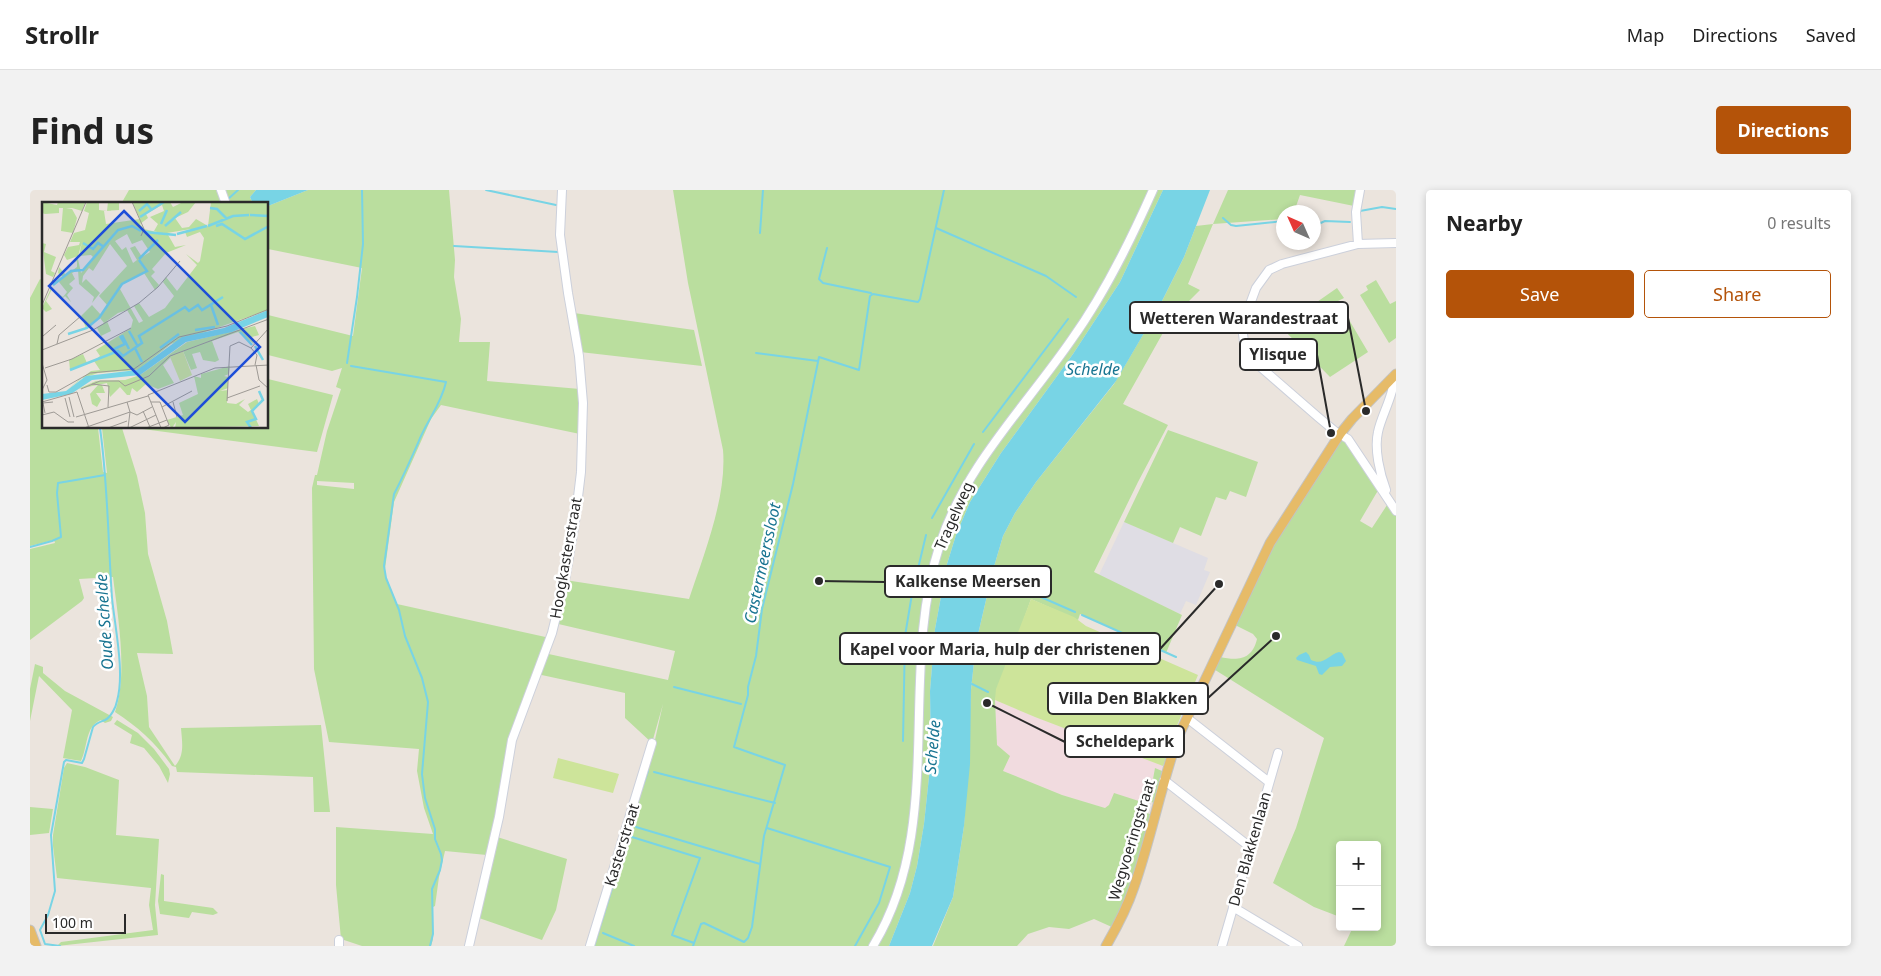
<!DOCTYPE html>
<html lang="en">
<head>
<meta charset="utf-8">
<style>
	:root { --surface:#fff; --page:#f2f2f2; --text:#222; --muted:#767676; --line:#e0e0e0; --accent:#b45309 }
	body { margin:0; font-family:"Noto Sans",sans-serif; background:var(--page); color:var(--text) }
	.controls { position:absolute; right:15px; bottom:15px; display:grid; overflow:hidden; border-radius:5px; box-shadow:0 2px 8px #0003 }
	.controls button { width:45px; height:45px; display:grid; place-items:center; padding:0; border:0; border-bottom:1px solid var(--line); background:var(--surface); color:var(--text); font:25px sans-serif }
	.compass { position:absolute; left:1246px; top:15px; width:45px; height:45px; border-radius:50%; background:var(--surface); box-shadow:0 2px 8px #0003; rotate:315deg }
	.scale { position:absolute; left:15px; bottom:12px; width:81px; box-sizing:border-box; padding-left:5px; border:2px solid #2a2a2a; border-top:0; font-size:14px; line-height:18px; white-space:nowrap; color:#2a2a2a; -webkit-text-stroke:4px #fff; paint-order:stroke }
	.list { margin:0; padding:0; list-style:none }
	h2 { display:flex; justify-content:space-between; align-items:center; height:65px; margin:0; padding:0 20px; font-size:21px }
	h2 small { font-size:16px; font-weight:400; color:var(--muted) }
	.actions { display:flex; gap:10px; padding:15px 20px }
	.actions a { flex:1; padding:11px 0; border:1px solid var(--accent); border-radius:5px; text-align:center; font-size:18px; color:var(--accent) }
	.actions .main { background:var(--accent); color:#fff }
	.map { position:relative; flex:none; width:1366px; height:756px; overflow:hidden; border-radius:5px }
	header { display:flex; align-items:center; gap:30px; box-sizing:border-box; height:70px; padding:0 25px; background:var(--surface); border-bottom:1px solid var(--line) }
	header strong { font-size:24px }
	nav { display:flex; gap:28px; margin-inline-start:auto; font-size:18px }
	.intro { display:flex; align-items:center; justify-content:space-between; box-sizing:border-box; height:120px; padding:0 30px }
	h1 { margin:0; font-size:35px }
	.button { padding:12px 22px; border-radius:5px; background:var(--accent); color:#fff; font-size:18px; font-weight:700 }
	main { display:flex; gap:30px; padding:0 30px }
	aside { flex:1; background:var(--surface); border-radius:5px; box-shadow:0 2px 8px #0003 }
	.map>svg:first-child { display:block }
	.industrial { fill:#dfdde4 }
	.medical { fill:#f1dbdf }
	.green { fill:#bade9e; fill-rule:evenodd }
	.pitch { fill:#cde49a }
	.water { fill:#78d4e5 }
	.lines { fill:none; stroke-linecap:round; stroke-linejoin:round }
	.stream { stroke:#78d4e5; stroke-width:2 }
	.minor-casing { stroke:#ccd0db; stroke-width:10 }
	.major-casing { stroke:#c3c3c3; stroke-width:11 }
	.minor { stroke:#fff; stroke-width:8 }
	.major { stroke:#e6bb68; stroke-width:9 }
	.labels { text-anchor:middle; stroke-width:5; stroke-linejoin:round; paint-order:stroke }
	.street-label { font-size:15px; fill:#2a2a2a; stroke:#fff }
	.water-label { font-size:16px; font-style:italic; fill:#187491; stroke:#fff }
	.inset-river { fill:none; stroke:#78d4e5; stroke-width:2.5 }
	.inset-road { fill:none; stroke:#9e9a95; stroke-width:1 }
	.view { fill:#1d4ed8; fill-opacity:0.15; stroke:#1d4ed8; stroke-width:2.5 }
	.inset-edge { fill:none; stroke:#2a2a2a; stroke-width:2.5 }
	.leader { fill:none; stroke:#2a2a2a; stroke-width:2 }
	.callout-dot { fill:#2a2a2a; stroke:#fff; stroke-width:2 }
	.callout { fill:#fff; stroke:#2a2a2a; stroke-width:2 }
	.callout-label { font-size:16px; text-anchor:middle; font-weight:bold; fill:#2a2a2a }
</style>
</head>
<body>
<header>
<strong>Strollr</strong>
<nav><a>Map</a><a>Directions</a><a>Saved</a></nav>
</header>
<div class="intro"><h1>Find us</h1><a class="button">Directions</a></div>
<main>
<div class="map">
<svg width="1366" height="756" viewBox="0 0 1366 756">
	<rect width="100%" height="100%" fill="#ebe4dd"/>
	<path class="industrial" d="M1094 332 1178 368 1174 380 1180 382 1166 415 1156 411 1150 424 1069 385Z"/>
	<path class="medical" d="M965 510 1005 527 1133 576 1132 581 1125 578 1119 611H1116L1115 613 1101 609 1075 618 1032 605 973 581 967 555Z"/>
	<path class="green" d="M99 0H188L192 10 178 14H91Z
		M192 0H226L220 7 223 14H197Z
		M278 0H419L425 70 424 87 431 129 429 152H460L457 191 550 199V244L411 215 401 229 364 312 355 379 356 389 367 414 520 448 514 463 638 490 645 461 524 433 535 390 659 409C674 364 697 307 693 260L658 93 643 0H1133L1090 92 1043 164 971 263 940 312 926 345 917 374 905 439 900 501 901 568 894 634 887 676 880 703 859 756H564L618 581 633 514 622 553 595 528V503L507 484 485 539 464 646 537 669 526 720 512 750 449 728 457 665 415 661 409 687 405 716 403 717V749L401 756H332L311 749 306 695V637L403 644 394 618 387 581 389 559 299 552 284 479 282 298 285 285H287L297 241 311 199 306 197 312 178 302 181 238 165V125L323 146 332 78 238 59V16ZM287 291 324 293V299L287 295Z
		M1198 0H1327L1324 16 1270 5 1264 22H1254L1253 29 1183 34 1158 94 1170 100 1155 115V127L1153 131 1143 125 1093 214 1138 235 1108 292 1064 382 1152 425 1136 463 1050 424 1048 430 1001 409 965 510 967 555 980 566 973 581 1032 605 1075 618 1079 615 1084 603 1115 613 1112 622 1120 624 1111 664 1084 738 1064 729 1039 739 1019 737 998 744 987 756H903L923 707 934 636 941 500 946 453 963 380 973 346 985 323 1006 292 1084 194 1127 121 1154 67 1166 36 1183 34Z
		M10 89 14 91V238H68L73 282 77 283 72 238H92L107 286 115 323 118 364 137 431 143 464 107 463 117 506 119 537 145 576C155 565 152 552 151 538L291 535 300 622H284L283 587 147 582 146 577 142 576C126 553 108 537 85 522 98 485 88 427 83 387L49 389 54 408 52 411 0 450V359L25 353 24 350 0 356V108Z
		M1346 90 1360 114 1366 111V148L1359 153 1330 105 1338 100 1336 96Z
		M1307 98 1314 108 1308 111 1338 162 1300 187 1251 137Z
		M544 123 664 140 672 176 550 162Z
		M238 189 303 205 287 262 105 238H238Z
		M1138 240 1228 272 1216 307 1200 301 1196 310 1186 307 1171 346 1150 337 1143 353 1094 332Z
		M1312 247 1350 297 1330 331 1342 338 1359 312 1366 324V756H1314L1323 737H1347V735L1349 736 1347 734V655H1310V727L1284 717 1243 693 1266 638 1294 548 1182 478 1190 467C1208 471 1222 470 1227 449L1223 444 1203 434 1243 354Z
		M5 474 13 477V483L35 501 83 527 81 531 75 533 71 530C55 536 58 557 51 571L33 568 42 520 9 486 0 531V499Z
		M87 530 108 543 124 559 139 579 140 584 138 593 129 576 114 558 100 553 102 545 84 534Z
		M37 573 55 577 89 590 86 645 129 649 125 715 128 745 27 756 31 752 123 740 119 715 121 698 27 688 23 656V645L34 578Z
		M1125 578 1132 581 1124 613 1119 611Z
		M0 617 23 619 19 643 0 645Z
		M131 684 134 685V711L183 718 188 723 183 725 162 722 159 728 130 724 128 711Z"/>
	<path class="pitch" d="M1001 409 1044 427 1056 436 1168 485 1134 567 1136 569 1133 576 1005 527 965 510 966 499Z
		M528 568 589 584 583 603 523 588Z"/>
	<path class="water" d="M226 0H278L238 16V14H223L220 7Z
		M1133 0H1180L1154 67 1127 121 1086 191 1006 292 985 323 973 346 963 380 946 453 941 500 940 574 934 636 923 707 902 756H859L880 703 887 676 894 634 901 568 900 501 905 439 917 374 926 345 940 312 971 263 1043 164 1090 92Z
		M1276 462 1279 465 1281 470C1294 476 1298 465 1309 462L1312 463 1316 471 1312 476 1300 477 1292 485 1289 484 1286 476 1267 470 1266 468 1269 465Z"/>
	<g class="lines">
		<path class="stream" d="M456 0 526 15
			M197 10 208 0
			M1330 21 1352 17 1366 19
			M1193 28 1201 35 1206 36 1254 31
			M1284 36 1295 31 1320 32
			M906 38 1016 86 1046 107
			M730 43 733 0
			M424 56 528 62
			M797 58 789 89 793 93 841 103
			M726 163 788 171
			M317 173 327 107 333 54 332 0
			M321 176 416 192C411 215 396 232 388 253 380 271 373 287 364 304L354 376 356 388 369 420 375 446 392 488 398 512 392 584 395 608 405 639V649L411 664 412 670 410 680 402 699 403 744 400 756
			M953 242 1038 129
			M902 328 944 254
			M0 357 22 351 31 347 27 303 28 293 75 285
			M961 386 996 401
			M1004 404 1045 422
			M1052 425 1146 467
			M942 494 958 502
			M644 497 711 514
			M873 551 875 446 882 404 896 345
			M624 582 745 613
			M608 610 618 581
			M606 637 730 674
			M737 638 860 677 849 713 825 756
			M600 639 606 619
			M602 647 670 668 642 745 664 753
			M573 743 604 756
			M30 756 15 754 10 740 18 725 25 701 21 645 34 572 36 570 52 573 54 569 63 537C66 533 70 532 75 530 81 527 86 517 87 511 95 483 85 438 82 408 78 351 78 294 70 238
			M564 756 599 644
			M663 756 671 734 674 733 714 752 718 748 722 737 734 646 755 575 704 557 718 505V497L726 466 732 419 763 294 789 167 829 180 840 106 843 104 888 112 890 109 914 0"/>
		<g class="minor-casing">
			<path id="minor" d="M191 0 196 14
				M1366 53 1328 54 1252 74 1239 80 1226 98 1212 136 1215 160 1219 167 1288 227 1306 242 1318 249 1366 321
				M1328 54 1326 22 1330 0
				M1356 300C1350 284 1344 259 1348 242 1351 226 1366 201 1363 187
				M1157 528 1239 592
				M1134 590 1220 657
				M1203 717 1268 756
				M309 750V756
				M439 756 469 627 482 550 522 443 535 390 545 332 551 282 553 213 549 166 538 103 530 45 532 0
				M560 756 622 553
				M843 756C917 635 867 484 910 354 935 276 996 216 1042 149 1075 103 1100 52 1123 0
				M1192 756 1248 563"/>
		</g>
		<g class="major-casing">
			<path id="major" d="M0 740 6 756
				M1076 756C1087 737 1097 718 1104 697 1121 648 1131 596 1148 547L1240 353 1310 244 1322 229 1366 184"/>
		</g>
		<use href="#minor" class="minor"/>
		<use href="#major" class="major"/>
	</g>
	<g class="labels">
		<g class="street-label">
			<text transform="translate(924 326) rotate(-66)" y="5">Tragelweg</text>
			<text transform="translate(536 368) rotate(-80)" y="5">Hoogkasterstraat</text>
			<text transform="translate(1102 650) rotate(-73)" y="5">Wegvoeringstraat</text>
			<text transform="translate(592 655) rotate(-73)" y="5">Kasterstraat</text>
			<text transform="translate(1220 659) rotate(-74)" y="5">Den Blakkenlaan</text>
		</g>
		<g class="water-label">
			<text x="1063" y="185">Schelde</text>
			<text transform="translate(732 373) rotate(-78)" y="6">Castermeerssloot</text>
			<text transform="translate(74 432) rotate(-94)" y="6">Oude Schelde</text>
			<text transform="translate(902 557) rotate(-85)" y="6">Schelde</text>
		</g>
	</g>
	<g transform="translate(12 12)">
		<rect width="226" height="226" fill="#ebe4dd"/>
		<path d="M0 0 15 3 16 0 43 1 40 9 30 6H24L30 7 35 16 31 31 19 29 21 6H17V11L3 12 0 11ZM45 0H57V8L65 9 66 0H77V8L62 9 64 22 98 17 90 0H128L131 5 141 0H154L146 10 133 16 140 26 147 25 154 17 166 24 169 0H226V108L129 142 96 168 56 171 38 177 24 189 49 169 58 168 52 159 58 154 54 148 89 126 91 118 85 108 76 111 65 119 69 129 59 134 55 126 62 121 58 116 44 126 39 114 50 103 59 113 65 103 57 94 85 64 68 42 51 69 47 66 41 74 40 81 44 77 58 91 50 101 52 95 37 82 36 68 30 71 33 77 27 82 31 86 25 93 29 100 23 94 21 96 10 87 4 99 10 107 4 110 0 106 9 86 21 95 25 90 17 80 21 75 16 71 17 65 24 73 35 65V59L26 64 36 57 39 71 52 56 49 53 37 54 40 40 36 54 25 58 22 53 26 45 37 43 38 40H28L32 31 43 28 47 11 42 9ZM120 3 122 9 108 15 116 22 112 29 118 31 102 27 98 22 106 16 104 12ZM149 27H156L143 30 145 35 158 30 162 36 158 59 156 61 144 52 155 63 135 89 124 75 121 80 132 94 123 106 107 115 97 101 92 104 101 119 97 121 78 87 79 83 102 71 113 88 117 83 109 74 113 70 110 67 124 51 144 43 133 45 125 31ZM85 32 90 42 100 38 108 50 100 55 93 44 88 46 95 58 91 61 84 45 80 48 73 39ZM0 41 4 42 2 50 14 55 9 69 13 71 11 75 4 72ZM213 124 217 133 210 135 212 142 196 130 170 139 177 158 173 160 161 158 158 150 150 152 155 166 149 168 141 149 129 155 121 163 132 181 116 187 104 182 95 190 90 186 88 193H85L78 185 68 195 65 181 36 187 54 179 83 178 98 173 145 140ZM41 152 45 161 28 168 27 158ZM188 164 187 172 182 174 186 175V186L178 189 186 188 185 201 194 202 203 197 197 203 206 210 209 208 206 202 215 197 217 202 210 209 217 224 133 226 134 220 130 226 128 224 125 218 141 213 137 201 156 192 152 174 159 176V172ZM56 183H60L63 191H54L59 198 55 205 50 202 48 192Z" fill="#bade9e" fill-rule="evenodd"/>
		<path d="M141 149 150 173 138 179 128 155Z" fill="#cde49a"/>
		<path d="M226 108V115L190 130 144 140 98 173 50 178 29 192 0 198V192L24 189 44 174 95 168 140 135 182 126Z" fill="#78d4e5"/>
		<path class="inset-river" d="M168 6 175 7 185 17M97 9 105 2 109 7M208 13 227 14M98 15 122 0M119 22 125 8M123 24 139 10M166 24 191 14 207 13M174 24 180 22 203 37 227 24M103 30 134 33M135 32 165 24M41 41 51 47 56 41 62 45M97 57 116 38M11 83 29 69 41 68 76 28 90 24 99 29M169 103 176 123M153 128 173 125M87 129 95 143M198 130 210 143M26 132 45 126 57 116 80 82 105 69 97 58M80 133 87 147M213 144 221 158M93 146 100 160M118 146 137 132M73 149 72 147 83 142 78 134M28 168 76 149 81 154 100 141 97 134 143 105 147 109 156 103 160 108 181 95M209 226 205 220 214 217 210 209 221 198 217 189"/>
		<path class="inset-road" d="M90 0 102 27 99 34M0 103 44 0M1 134 14 123M15 142 17 133 39 114M209 146 227 126M0 148 51 128 97 101 116 85 138 59M0 161 5 178 0 188M214 163 217 178 227 187M3 166 30 157 89 126M50 182 67 184 66 205M5 183 7 190H14L48 171 92 167 137 135 185 124 227 107M39 187 58 179H77L83 184 107 174 128 154 227 117M27 195 32 215M23 196 28 215M185 196 218 184M185 199 188 144 197 140 209 146 215 153 213 163M0 200 35 190 47 226M85 200 88 210 86 226M109 200H118L127 223 121 226M131 200 135 215M120 205 150 189M101 209 108 225M3 211 1 201 11 200M0 213 12 210 26 220H32M34 215 106 194M42 226 88 210 95 213 110 205M66 226 85 219M87 226 114 213M104 226 125 218M119 226 106 193 173 166 227 163"/>
		<path class="view" d="M82 9 218 145 143 220 7 84Z"/>
		<rect width="226" height="226" class="inset-edge"/>
	</g>
	<path class="leader" d="M1336 221L1318 128M1301 243L1287 165M789 391L855 392M1189 394L1130 459M1246 446L1178 508M957 513L1035 552"/>
	<g class="callout-dot">
		<circle cx="1336" cy="221" r="5"/>
		<circle cx="1301" cy="243" r="5"/>
		<circle cx="789" cy="391" r="5"/>
		<circle cx="1189" cy="394" r="5"/>
		<circle cx="1246" cy="446" r="5"/>
		<circle cx="957" cy="513" r="5"/>
	</g>
	<g class="callout">
		<rect x="1100" y="112" width="218" height="31" rx="5"/>
		<rect x="1210" y="149" width="77" height="31" rx="5"/>
		<rect x="855" y="376" width="166" height="31" rx="5"/>
		<rect x="810" y="443" width="320" height="31" rx="5"/>
		<rect x="1018" y="493" width="160" height="31" rx="5"/>
		<rect x="1035" y="536" width="119" height="31" rx="5"/>
	</g>
	<g class="callout-label">
		<text x="1209" y="134">Wetteren Warandestraat</text>
		<text x="1248" y="170">Ylisque</text>
		<text x="938" y="397">Kalkense Meersen</text>
		<text x="970" y="465">Kapel voor Maria, hulp der christenen</text>
		<text x="1098" y="514">Villa Den Blakken</text>
		<text x="1095" y="557">Scheldepark</text>
	</g>
</svg>
<div class="controls">
<button>+</button>
<button>−</button>
</div>
<svg class="compass" viewBox="-18 -18 36 36"><path d="M0-13l5 13h-10z" fill="#e53935"/><path d="M0 13l5-13h-10z" fill="#767676"/></svg>
<div class="scale">100 m</div>
</div>
<aside>
<h2>Nearby<small>0 results</small></h2>
<ul class="list">
</ul>
<div class="actions"><a class="main">Save</a><a>Share</a></div>
</aside>
</main>
</body>
</html>
